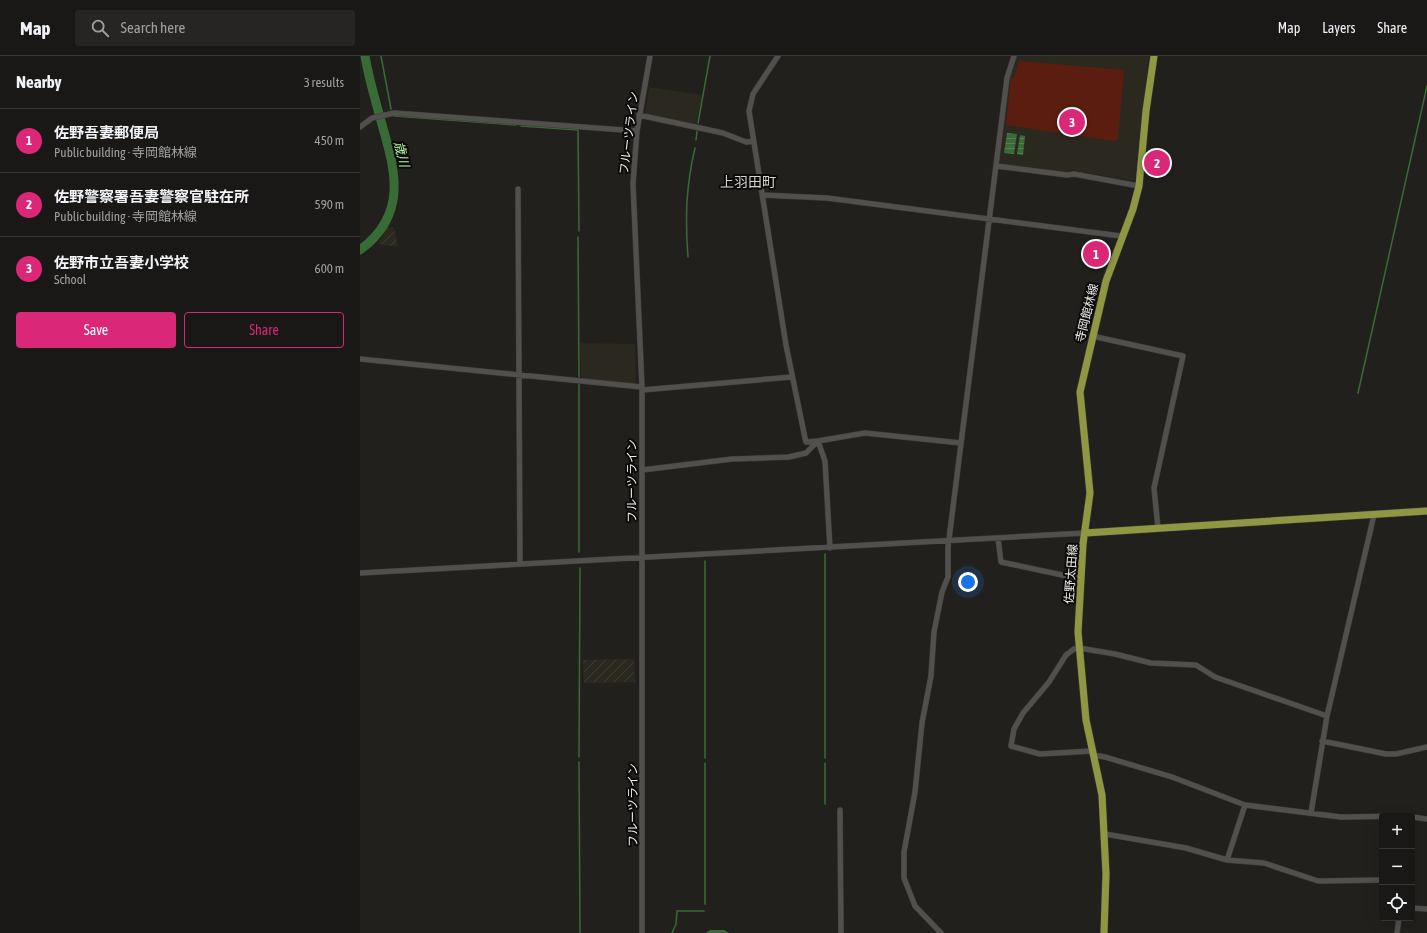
<!DOCTYPE html>
<html lang="en">
<head>
<meta charset="utf-8">
<style>
	:root { --surface:#1a1816; --page:#272523; --text:#f1f3f6; --muted:#9fa0a1; --line:#383735; --accent:#db2777 }
	body { margin:0; font-family:"Asap Condensed","Noto Sans JP",sans-serif; background:var(--page); color:var(--text) }
	.controls { position:absolute; right:12px; bottom:12px; display:grid; overflow:hidden; border-radius:4px; box-shadow:0 4px 16px #0002 }
	.controls button { width:36px; height:36px; display:grid; place-items:center; padding:0; border:0; border-bottom:1px solid var(--line); background:var(--surface); color:var(--text); font:20px sans-serif }
	.you { position:absolute; left:608px; top:526px; width:14px; height:14px; margin:-10px; border:3px solid #fff; border-radius:50%; background:#1a73e8; box-shadow:0 0 0 6px #1a73e833 }
	.badge { display:grid; place-items:center; width:26px; height:26px; border-radius:50%; background:var(--accent); color:#fff; font-size:13px; font-weight:700 }
	.pin { position:absolute; translate:-50% -50%; border:2px solid #fff; box-shadow:0 1px 4px #0006 }
	.list { margin:0; padding:0; list-style:none }
	h2 { display:flex; justify-content:space-between; align-items:center; height:52px; margin:0; padding:0 16px; font-size:17px }
	h2 small { font-size:13px; font-weight:400; color:var(--muted) }
	.list li { display:grid; grid-template-columns:26px 1fr auto; gap:12px; align-items:center; box-sizing:border-box; height:64px; padding:0 16px; border-top:1px solid var(--line) }
	.list b { display:block; font-size:15px; white-space:nowrap }
	.list p { margin:0; font-size:13px; white-space:nowrap; color:var(--muted) }
	.list em { font-size:13px; font-style:normal; color:var(--muted) }
	.actions { display:flex; gap:8px; padding:12px 16px }
	.actions a { flex:1; padding:9px 0; border:1px solid var(--accent); border-radius:4px; text-align:center; font-size:14px; color:var(--accent) }
	.actions .main { background:var(--accent); color:#fff }
	.icon { flex:none; width:22px; height:22px; fill:none; stroke:currentColor; stroke-width:2; stroke-linecap:round; stroke-linejoin:round }
	.map { position:relative; flex:none; width:1067px; height:877px; overflow:hidden }
	header { display:flex; align-items:center; gap:24px; box-sizing:border-box; height:56px; padding:0 20px; background:var(--surface); border-bottom:1px solid var(--line) }
	header strong { font-size:19px }
	nav { display:flex; gap:22px; margin-inline-start:auto; font-size:14px }
	.search { width:280px; height:36px; background:var(--page); display:flex; align-items:center; gap:10px; box-sizing:border-box; padding:0 14px; border-radius:4px; color:var(--muted); font-size:15px }
	main { display:flex }
	aside { flex:1; background:var(--surface) }
	.map>svg:first-child { display:block }
	.built { fill:#2b281f }
	.industrial { fill:url(#industrial-furrows) }
	.garden { fill:#5c1d11 }
	.water { fill:url(#water-rules) }
	.lines { fill:none; stroke-linecap:round; stroke-linejoin:round }
	.stream { stroke:#386b35; stroke-width:1.5 }
	.river { stroke:#386b35; stroke-width:9 }
	.minor-casing { stroke:#3d3c3a; stroke-width:6 }
	.major-casing { stroke:#3d3c3a; stroke-width:8 }
	.minor { stroke:#52504c; stroke-width:5 }
	.major { stroke:#8f9742; stroke-width:7 }
	.labels { text-anchor:middle; stroke-width:4; stroke-linejoin:round; paint-order:stroke }
	.street-label { font-size:12px; fill:#edecea; stroke:#0b0a09 }
	.water-label { font-size:13px; font-style:italic; fill:#aef8a8; stroke:#0b0a09 }
	.quarter-label { font-size:14px; fill:#d6d4d0; stroke:#0b0a09 }
</style>
</head>
<body>
<header>
<strong>Map</strong>
<div class="search"><svg class="icon" aria-label="search" viewBox="0 0 24 24"><circle cx="10" cy="10" r="6"/><path d="M15 15l6 6"/></svg>Search here</div>
<nav><a>Map</a><a>Layers</a><a>Share</a></nav>
</header>
<main>
<aside>
<h2>Nearby<small>3 results</small></h2>
<ul class="list">
<li><span class="badge">1</span><div><b>佐野吾妻郵便局</b><p>Public building · 寺岡館林線</p></div><em>450 m</em></li>
<li><span class="badge">2</span><div><b>佐野警察署吾妻警察官駐在所</b><p>Public building · 寺岡館林線</p></div><em>590 m</em></li>
<li><span class="badge">3</span><div><b>佐野市立吾妻小学校</b><p>School</p></div><em>600 m</em></li>
</ul>
<div class="actions"><a class="main">Save</a><a>Share</a></div>
</aside>
<div class="map">
<svg width="1067" height="877" viewBox="0 0 1067 877">
	<defs>
		<pattern id="industrial-furrows" width="10" height="10" patternUnits="userSpaceOnUse"><rect width="10" height="10" fill="#2b281f"/><path d="M-1 1l2-2M0 10L10 0M9 11l2-2" fill="none" stroke="#403d35"/></pattern>
		<pattern id="water-rules" width="6" height="5" patternUnits="userSpaceOnUse"><rect width="6" height="5" fill="#386b35"/><path d="M0 2.5h6" fill="none" stroke="#558052"/></pattern>
	</defs>
	<rect width="100%" height="100%" fill="#22201d"/>
	<path class="built" d="M656 0H789L775 124 772 125 711 114 706 117 639 108 650 21Z
		M289 31 342 39 336 69 285 59Z
		M220 287 275 288 276 328 221 323Z"/>
	<path class="industrial" d="M34 171 38 191 18 188 27 172Z
		M274 603 275 626 224 627 223 604Z"/>
	<path class="garden" d="M659 5 764 14 758 83 754 85 646 69 651 21 654 22Z"/>
	<path class="water" d="M647 77 657 78 654 98 644 97Z
		M660 79 665 80 663 99 657 98Z
		M350 874H364L369 877H346Z"/>
	<g class="lines">
		<path class="stream" d="M21 0 31 53
			M34 60 156 69
			M338 67 350 0
			M161 70 218 74 219 175
			M336 84 337 75
			M218 181 219 321
			M328 201C325 162 326 130 335 92
			M219 328V496
			M998 337 1067 30
			M345 505V702
			M219 701 220 512
			M465 702V498
			M219 706 220 877
			M465 748V707
			M345 848V707
			M312 877 316 868 317 855H344"/>
		<path class="river" d="M0 194C53 155 32 106 18 54 13 36 8 18 5 0"/>
		<g class="minor-casing">
			<path id="minor" d="M418 0 393 38 389 55 426 289 445 382 446 386 458 385 465 405 470 492
				M279 59 363 77 386 86 394 85
				M0 71 12 62 34 57 277 75
				M636 110 707 119 714 118 779 130
				M158 133 160 508
				M402 139 467 142 761 180
				M732 280 823 300 794 432 798 472
				M0 303 282 331
				M282 334 432 321
				M282 414 372 403 429 401 446 397 458 385 505 377 601 387
				M638 482 641 506 721 523
				M0 517 725 477
				M962 685 1026 698H1036L1067 691
				M732 695 680 698 651 690 654 673 663 657 689 626 706 599 714 593 719 592 755 598 791 607 836 609 855 621 967 660
				M733 699 745 701 812 721 885 749 981 761 1046 760
				M480 754 481 877
				M951 757 967 660 1014 459
				M1052 761 1067 763
				M745 778 826 792 867 804 904 807 958 825 1022 824
				M867 804 885 749
				M1052 852 1067 853
				M282 877V331L273 128 277 75 290 0
				M581 877 555 850 544 822V796L555 736 562 667 571 620 574 576 582 536 588 521V491L647 22 654 0
				M1037 877 1039 862"/>
		</g>
		<g class="major-casing">
			<path id="major" d="M725 477 1067 455
				M744 877 746 818 742 739 726 664 718 576 723 488 730 437 720 336 746 225 773 153 779 130 786 55 794 0"/>
		</g>
		<use href="#minor" class="minor"/>
		<use href="#major" class="major"/>
	</g>
	<g class="labels">
		<g class="street-label">
			<text transform="translate(269 77) rotate(-83)" y="4">フルーツライン</text>
			<text transform="translate(727 257) rotate(-76)" y="4">寺岡館林線</text>
			<text transform="translate(272 425) rotate(-90)" y="4">フルーツライン</text>
			<text transform="translate(711 518) rotate(-86)" y="4">佐野太田線</text>
			<text transform="translate(273 749) rotate(-90)" y="4">フルーツライン</text>
		</g>
		<g class="water-label">
			<text transform="translate(42 98) rotate(76)" y="5">歳川</text>
		</g>
		<g class="quarter-label">
			<text x="388" y="131">上羽田町</text>
		</g>
	</g>
</svg>
<div class="controls">
<button>+</button>
<button>−</button>
<button><svg class="icon" aria-label="locate" viewBox="0 0 24 24"><circle cx="12" cy="12" r="6"/><path d="M12 2v4M12 18v4M2 12h4M18 12h4"/></svg></button>
</div>
<div class="you"></div>
<div class="pin badge" style="left:736px;top:198px">1</div>
<div class="pin badge" style="left:797px;top:107px">2</div>
<div class="pin badge" style="left:712px;top:66px">3</div>
</div>
</main>
</body>
</html>
